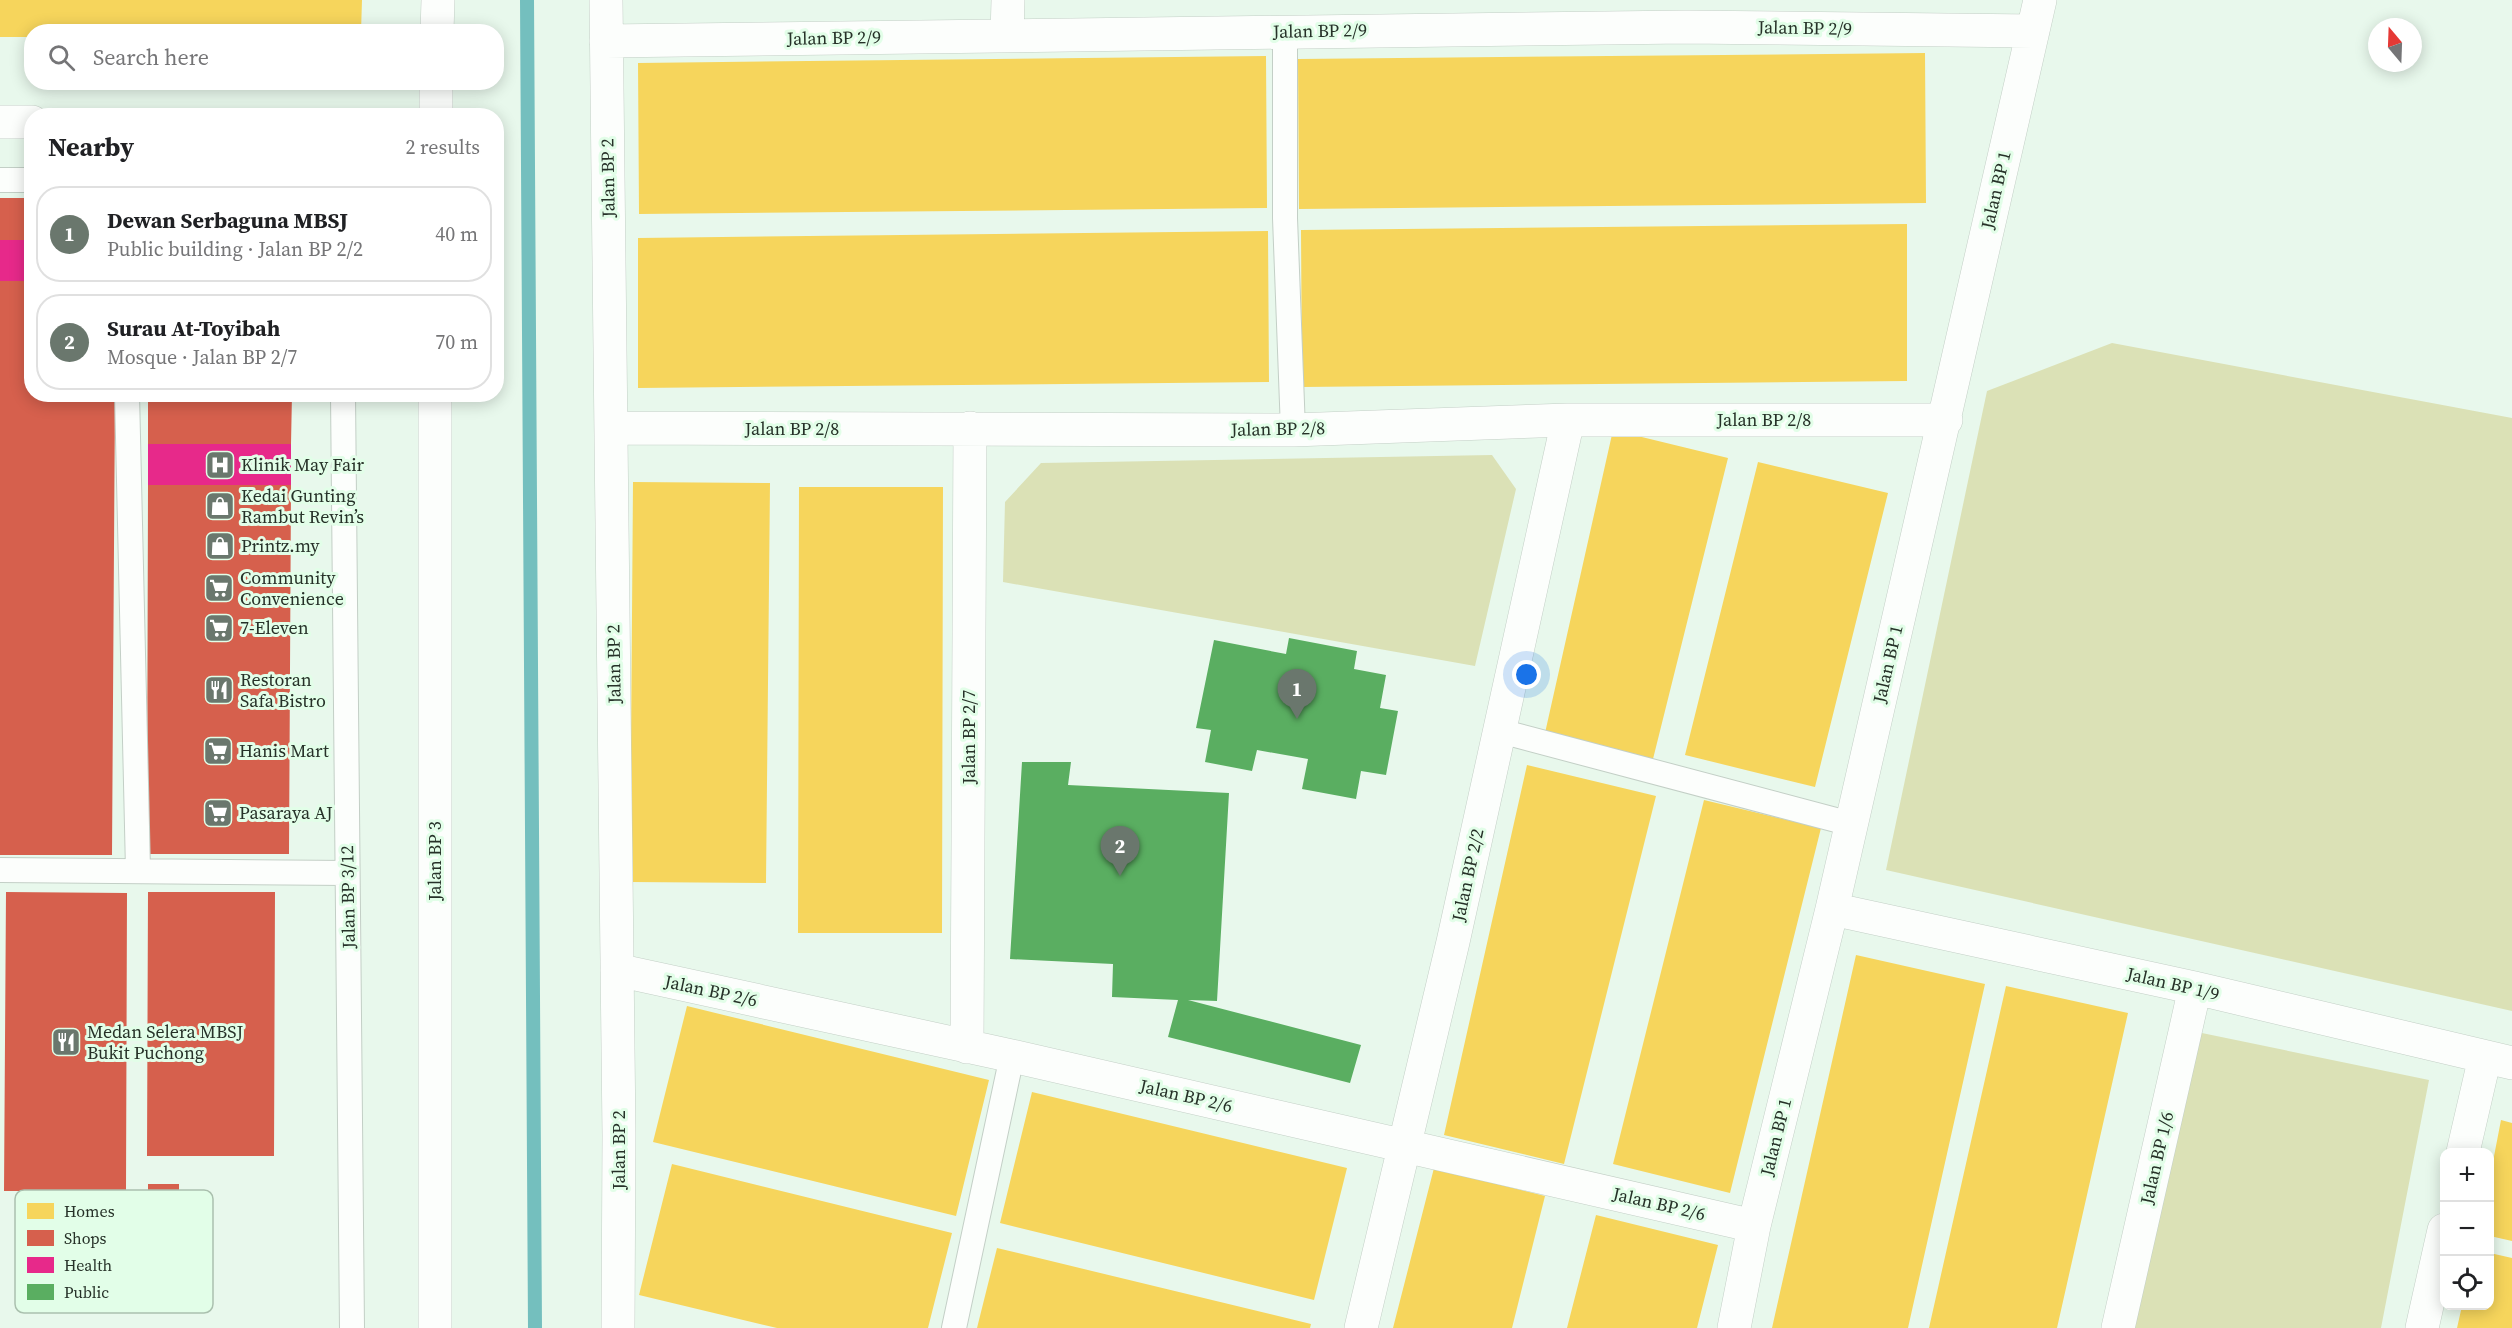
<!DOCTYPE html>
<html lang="en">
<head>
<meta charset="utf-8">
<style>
	:root { --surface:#fff; --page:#f6f6f6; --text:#202124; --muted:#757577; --line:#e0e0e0; --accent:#6a776d }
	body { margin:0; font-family:"Source Serif 4",serif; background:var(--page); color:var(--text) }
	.controls { position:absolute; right:18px; bottom:18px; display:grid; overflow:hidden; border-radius:12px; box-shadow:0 3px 15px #0003 }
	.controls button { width:54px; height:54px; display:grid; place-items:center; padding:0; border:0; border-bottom:2px solid var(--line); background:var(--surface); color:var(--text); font:30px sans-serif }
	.compass { position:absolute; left:2368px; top:18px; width:54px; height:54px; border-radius:50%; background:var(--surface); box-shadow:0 3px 15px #0003; rotate:341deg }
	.you { position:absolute; left:1527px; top:675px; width:21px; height:21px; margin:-15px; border:4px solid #fff; border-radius:50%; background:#1a73e8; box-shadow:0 0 0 9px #1a73e833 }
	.badge { display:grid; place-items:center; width:39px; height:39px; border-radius:50%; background:var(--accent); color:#fff; font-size:20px; font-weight:700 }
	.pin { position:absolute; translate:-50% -50px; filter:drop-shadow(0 2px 3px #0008) }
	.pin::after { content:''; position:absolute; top:32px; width:21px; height:18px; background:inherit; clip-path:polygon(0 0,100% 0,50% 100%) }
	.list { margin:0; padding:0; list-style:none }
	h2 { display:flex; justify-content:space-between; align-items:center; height:78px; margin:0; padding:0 24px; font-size:26px }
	h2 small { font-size:20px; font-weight:400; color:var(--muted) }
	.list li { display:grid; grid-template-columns:39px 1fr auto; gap:18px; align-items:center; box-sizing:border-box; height:96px; margin:0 12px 12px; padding:0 12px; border:2px solid var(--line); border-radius:24px }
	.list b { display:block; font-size:22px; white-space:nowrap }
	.list p { margin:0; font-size:20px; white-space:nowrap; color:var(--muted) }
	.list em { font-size:20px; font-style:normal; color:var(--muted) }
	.icon { flex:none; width:33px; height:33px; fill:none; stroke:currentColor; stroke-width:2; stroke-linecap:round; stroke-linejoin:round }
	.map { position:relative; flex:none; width:2512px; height:1328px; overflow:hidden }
	.search { position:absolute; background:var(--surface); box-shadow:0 3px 15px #0003; left:24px; top:24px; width:480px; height:66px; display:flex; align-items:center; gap:15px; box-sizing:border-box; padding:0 21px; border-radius:24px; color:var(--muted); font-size:22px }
	.panel { position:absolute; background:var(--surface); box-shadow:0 3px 15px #0003; left:24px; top:108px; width:480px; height:294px; border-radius:24px }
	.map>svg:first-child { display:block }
	.green { fill:#dbe1b6 }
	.homes { fill:#f6d55c }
	.shops { fill:#d6604d }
	.health { fill:#e7298a }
	.public { fill:#5aae61 }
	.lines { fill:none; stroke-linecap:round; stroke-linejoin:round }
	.stream { stroke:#74bfbe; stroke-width:14 }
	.lane-casing { stroke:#c3cfc6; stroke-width:26 }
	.street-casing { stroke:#c3cfc6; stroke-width:34 }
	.lane { stroke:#fcfefc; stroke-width:24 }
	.street { stroke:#fcfefc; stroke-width:33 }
	.labels { text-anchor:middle; stroke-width:6; stroke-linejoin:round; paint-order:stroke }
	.street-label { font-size:18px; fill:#263128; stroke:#e2fee8 }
	.poi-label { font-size:18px; fill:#263128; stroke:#e2fee8; text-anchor:start }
	.key { fill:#e2fee8; stroke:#aac0ae; stroke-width:1.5 }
	.key-label { font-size:16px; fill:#263128 }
</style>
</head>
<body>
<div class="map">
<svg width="2512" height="1328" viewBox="0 0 2512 1328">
	<rect width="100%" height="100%" fill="#e8f8ec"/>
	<path class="green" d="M2112 343 2512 418V1011L1886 870 1987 391Z
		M1492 455 1516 489 1475 666 1003 582 1005 502 1041 463Z
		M2197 1032 2429 1080 2381 1328H2129Z"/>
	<path class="homes" d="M0 0H362L361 32H32V37H0Z
		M1925 53 1926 203 1299 209 1298 59Z
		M1266 56 1267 208 639 214 638 63Z
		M1907 224V381L1302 387 1301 230Z
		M1268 231 1269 382 638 388V238Z
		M1613 430 1728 458 1653 759 1545 733Z
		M1758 462 1888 493 1815 787 1685 755Z
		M633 482 770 483 766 883 630 882Z
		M799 487H943L942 933H798Z
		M1527 765 1656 796 1564 1164 1444 1135Z
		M1704 800 1821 828 1730 1193 1613 1164Z
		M1856 955 1985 984 1908 1328H1772Z
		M2006 986 2128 1013 2057 1328H1929Z
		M687 1006 989 1080 956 1216 653 1142Z
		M1032 1092 1347 1168 1314 1300 1000 1223Z
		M2501 1120 2512 1123V1241L2490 1236V1177Z
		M672 1164 952 1233 928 1328H777L639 1295Z
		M1434 1168 1545 1196 1512 1328H1393Z
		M1596 1215 1718 1245 1697 1328H1567Z
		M997 1248 1311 1324 1310 1328H977Z
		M2490 1253 2512 1258V1328H2457L2462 1306 2490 1305Z"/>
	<path class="shops" d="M0 198H32V240H0Z
		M0 281H32V394H115L112 855H0Z
		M148 394H292L291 444H148Z
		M148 485H291L289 854H147Z
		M6 892 127 893 126 1191H4Z
		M148 892H275L274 1156H147Z
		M148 1184H179V1220L148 1221Z"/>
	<path class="health" d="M0 240H32V281H0Z
		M148 444H291V485H148Z"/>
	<path class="public" d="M1289 638 1357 651 1354 669 1386 675 1380 708 1398 711 1386 775 1361 771 1356 799 1302 789 1308 759 1257 750 1252 771 1205 762 1211 730 1196 728 1214 640 1286 654Z
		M1022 762H1071L1068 785 1229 793 1217 1001 1188 1000 1361 1045 1350 1083 1168 1037 1178 1000 1112 997 1113 964 1010 959Z"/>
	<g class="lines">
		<path class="stream" d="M527 0 535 1328"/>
		<g class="lane-casing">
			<path id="lane" d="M1285 32V218L1293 430
				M0 180H32
				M127 394 138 870
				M343 394 352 1328
				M1500 731 1851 824
				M0 870 347 873
				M954 1328 1012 1056"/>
		</g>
		<g class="street-casing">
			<path id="street" d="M606 0 619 1135 618 1328
				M437 32 438 0
				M1007 36 1008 0
				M606 41 1686 27 2033 31
				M436 116V82
				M0 122H32
				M611 428 1293 430 1568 420H1946
				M1832 909 2195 988 2512 1063
				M617 970 1012 1056 1754 1226
				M967 1047 970 428
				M2463 1152 2485 1057
				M435 1328V394
				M1361 1328 1453 942 1568 420
				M1734 1328 1754 1226 1832 909 2040 0
				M2118 1328 2195 988
				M2422 1328 2444 1230"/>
		</g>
		<use href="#lane" class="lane"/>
		<use href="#street" class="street"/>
	</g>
	<defs>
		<g id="hospital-square" transform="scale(1.5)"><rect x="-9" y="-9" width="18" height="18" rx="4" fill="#6a776d" stroke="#e2fee8"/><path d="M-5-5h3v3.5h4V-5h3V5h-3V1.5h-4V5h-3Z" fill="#fff"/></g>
		<g id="shop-square" transform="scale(1.5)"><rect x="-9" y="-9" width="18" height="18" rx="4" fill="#6a776d" stroke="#e2fee8"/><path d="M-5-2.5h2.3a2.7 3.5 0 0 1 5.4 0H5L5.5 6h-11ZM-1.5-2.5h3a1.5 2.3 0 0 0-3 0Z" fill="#fff"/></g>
		<g id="supermarket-square" transform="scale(1.5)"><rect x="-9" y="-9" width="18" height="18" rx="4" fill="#6a776d" stroke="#e2fee8"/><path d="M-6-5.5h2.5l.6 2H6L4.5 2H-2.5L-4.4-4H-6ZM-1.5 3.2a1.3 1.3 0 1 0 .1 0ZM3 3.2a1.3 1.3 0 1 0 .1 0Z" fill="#fff"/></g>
		<g id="restaurant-square" transform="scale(1.5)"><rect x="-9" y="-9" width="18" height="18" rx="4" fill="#6a776d" stroke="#e2fee8"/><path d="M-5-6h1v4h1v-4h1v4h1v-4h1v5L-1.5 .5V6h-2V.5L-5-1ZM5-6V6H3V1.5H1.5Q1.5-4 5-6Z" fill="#fff"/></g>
	</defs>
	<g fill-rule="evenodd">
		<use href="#hospital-square" x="220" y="465"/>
		<use href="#shop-square" x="220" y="506"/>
		<use href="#shop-square" x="220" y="546"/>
		<use href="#supermarket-square" x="219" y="588"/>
		<use href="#supermarket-square" x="219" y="628"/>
		<use href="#restaurant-square" x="219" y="690"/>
		<use href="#supermarket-square" x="218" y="751"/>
		<use href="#supermarket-square" x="218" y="813"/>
		<use href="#restaurant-square" x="66" y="1042"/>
	</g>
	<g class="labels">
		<g class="street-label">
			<text transform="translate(1805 28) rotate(1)" y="6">Jalan BP 2/9</text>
			<text transform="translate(1320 31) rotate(-1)" y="6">Jalan BP 2/9</text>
			<text transform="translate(834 38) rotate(-1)" y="6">Jalan BP 2/9</text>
			<text transform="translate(608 178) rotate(-91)" y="6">Jalan BP 2</text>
			<text transform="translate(1996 190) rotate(-77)" y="6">Jalan BP 1</text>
			<text x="1764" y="426">Jalan BP 2/8</text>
			<text x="792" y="435">Jalan BP 2/8</text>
			<text transform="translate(1278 429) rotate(-1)" y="6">Jalan BP 2/8</text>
			<text transform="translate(614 664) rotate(-91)" y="6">Jalan BP 2</text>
			<text transform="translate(1888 664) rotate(-77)" y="6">Jalan BP 1</text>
			<text transform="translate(969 737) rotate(-90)" y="6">Jalan BP 2/7</text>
			<text transform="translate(435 861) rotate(-90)" y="6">Jalan BP 3</text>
			<text transform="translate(1468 875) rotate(-78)" y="6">Jalan BP 2/2</text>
			<text transform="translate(348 897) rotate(-91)" y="6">Jalan BP 3/12</text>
			<text transform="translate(2173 984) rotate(13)" y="6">Jalan BP 1/9</text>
			<text transform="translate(711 991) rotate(12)" y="6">Jalan BP 2/6</text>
			<text transform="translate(1186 1096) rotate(13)" y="6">Jalan BP 2/6</text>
			<text transform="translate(1776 1137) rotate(-76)" y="6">Jalan BP 1</text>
			<text transform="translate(619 1150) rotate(-90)" y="6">Jalan BP 2</text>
			<text transform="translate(2157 1158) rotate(-77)" y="6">Jalan BP 1/6</text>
			<text transform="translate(1659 1204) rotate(13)" y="6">Jalan BP 2/6</text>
		</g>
		<g class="poi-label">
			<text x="241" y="471">Klinik May Fair</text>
			<text x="241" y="502">Kedai Gunting<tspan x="241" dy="21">Rambut Revin’s</tspan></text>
			<text x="241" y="552">Printz.my</text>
			<text x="240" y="584">Community<tspan x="240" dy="21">Convenience</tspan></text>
			<text x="240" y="634">7-Eleven</text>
			<text x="240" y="686">Restoran<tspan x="240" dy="21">Safa Bistro</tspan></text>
			<text x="239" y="757">Hanis Mart</text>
			<text x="239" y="819">Pasaraya AJ</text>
			<text x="87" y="1038">Medan Selera MBSJ<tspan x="87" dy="21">Bukit Puchong</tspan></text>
		</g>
	</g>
	<rect x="15" y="1190" width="198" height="123" rx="9" class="key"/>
	<rect x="27" y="1203" width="27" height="16" fill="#f6d55c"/>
	<rect x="27" y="1230" width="27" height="16" fill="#d6604d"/>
	<rect x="27" y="1257" width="27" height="16" fill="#e7298a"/>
	<rect x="27" y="1284" width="27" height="16" fill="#5aae61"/>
	<g class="key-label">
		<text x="64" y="1217">Homes</text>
		<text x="64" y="1244">Shops</text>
		<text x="64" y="1271">Health</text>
		<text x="64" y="1298">Public</text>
	</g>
</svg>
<div class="controls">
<button>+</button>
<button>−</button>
<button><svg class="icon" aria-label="locate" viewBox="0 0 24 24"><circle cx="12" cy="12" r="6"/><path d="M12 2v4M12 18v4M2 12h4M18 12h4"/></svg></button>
</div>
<svg class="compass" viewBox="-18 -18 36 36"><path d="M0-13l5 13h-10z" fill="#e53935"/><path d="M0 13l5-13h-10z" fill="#757577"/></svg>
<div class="you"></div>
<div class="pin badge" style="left:1297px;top:719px">1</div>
<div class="pin badge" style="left:1120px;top:876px">2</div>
<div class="search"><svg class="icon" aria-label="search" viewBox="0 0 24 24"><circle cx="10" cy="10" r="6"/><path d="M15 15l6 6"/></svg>Search here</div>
<section class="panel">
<h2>Nearby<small>2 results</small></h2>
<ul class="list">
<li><span class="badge">1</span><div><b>Dewan Serbaguna MBSJ</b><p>Public building · Jalan BP 2/2</p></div><em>40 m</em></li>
<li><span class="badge">2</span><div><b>Surau At-Toyibah</b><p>Mosque · Jalan BP 2/7</p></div><em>70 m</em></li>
</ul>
</section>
</div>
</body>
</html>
